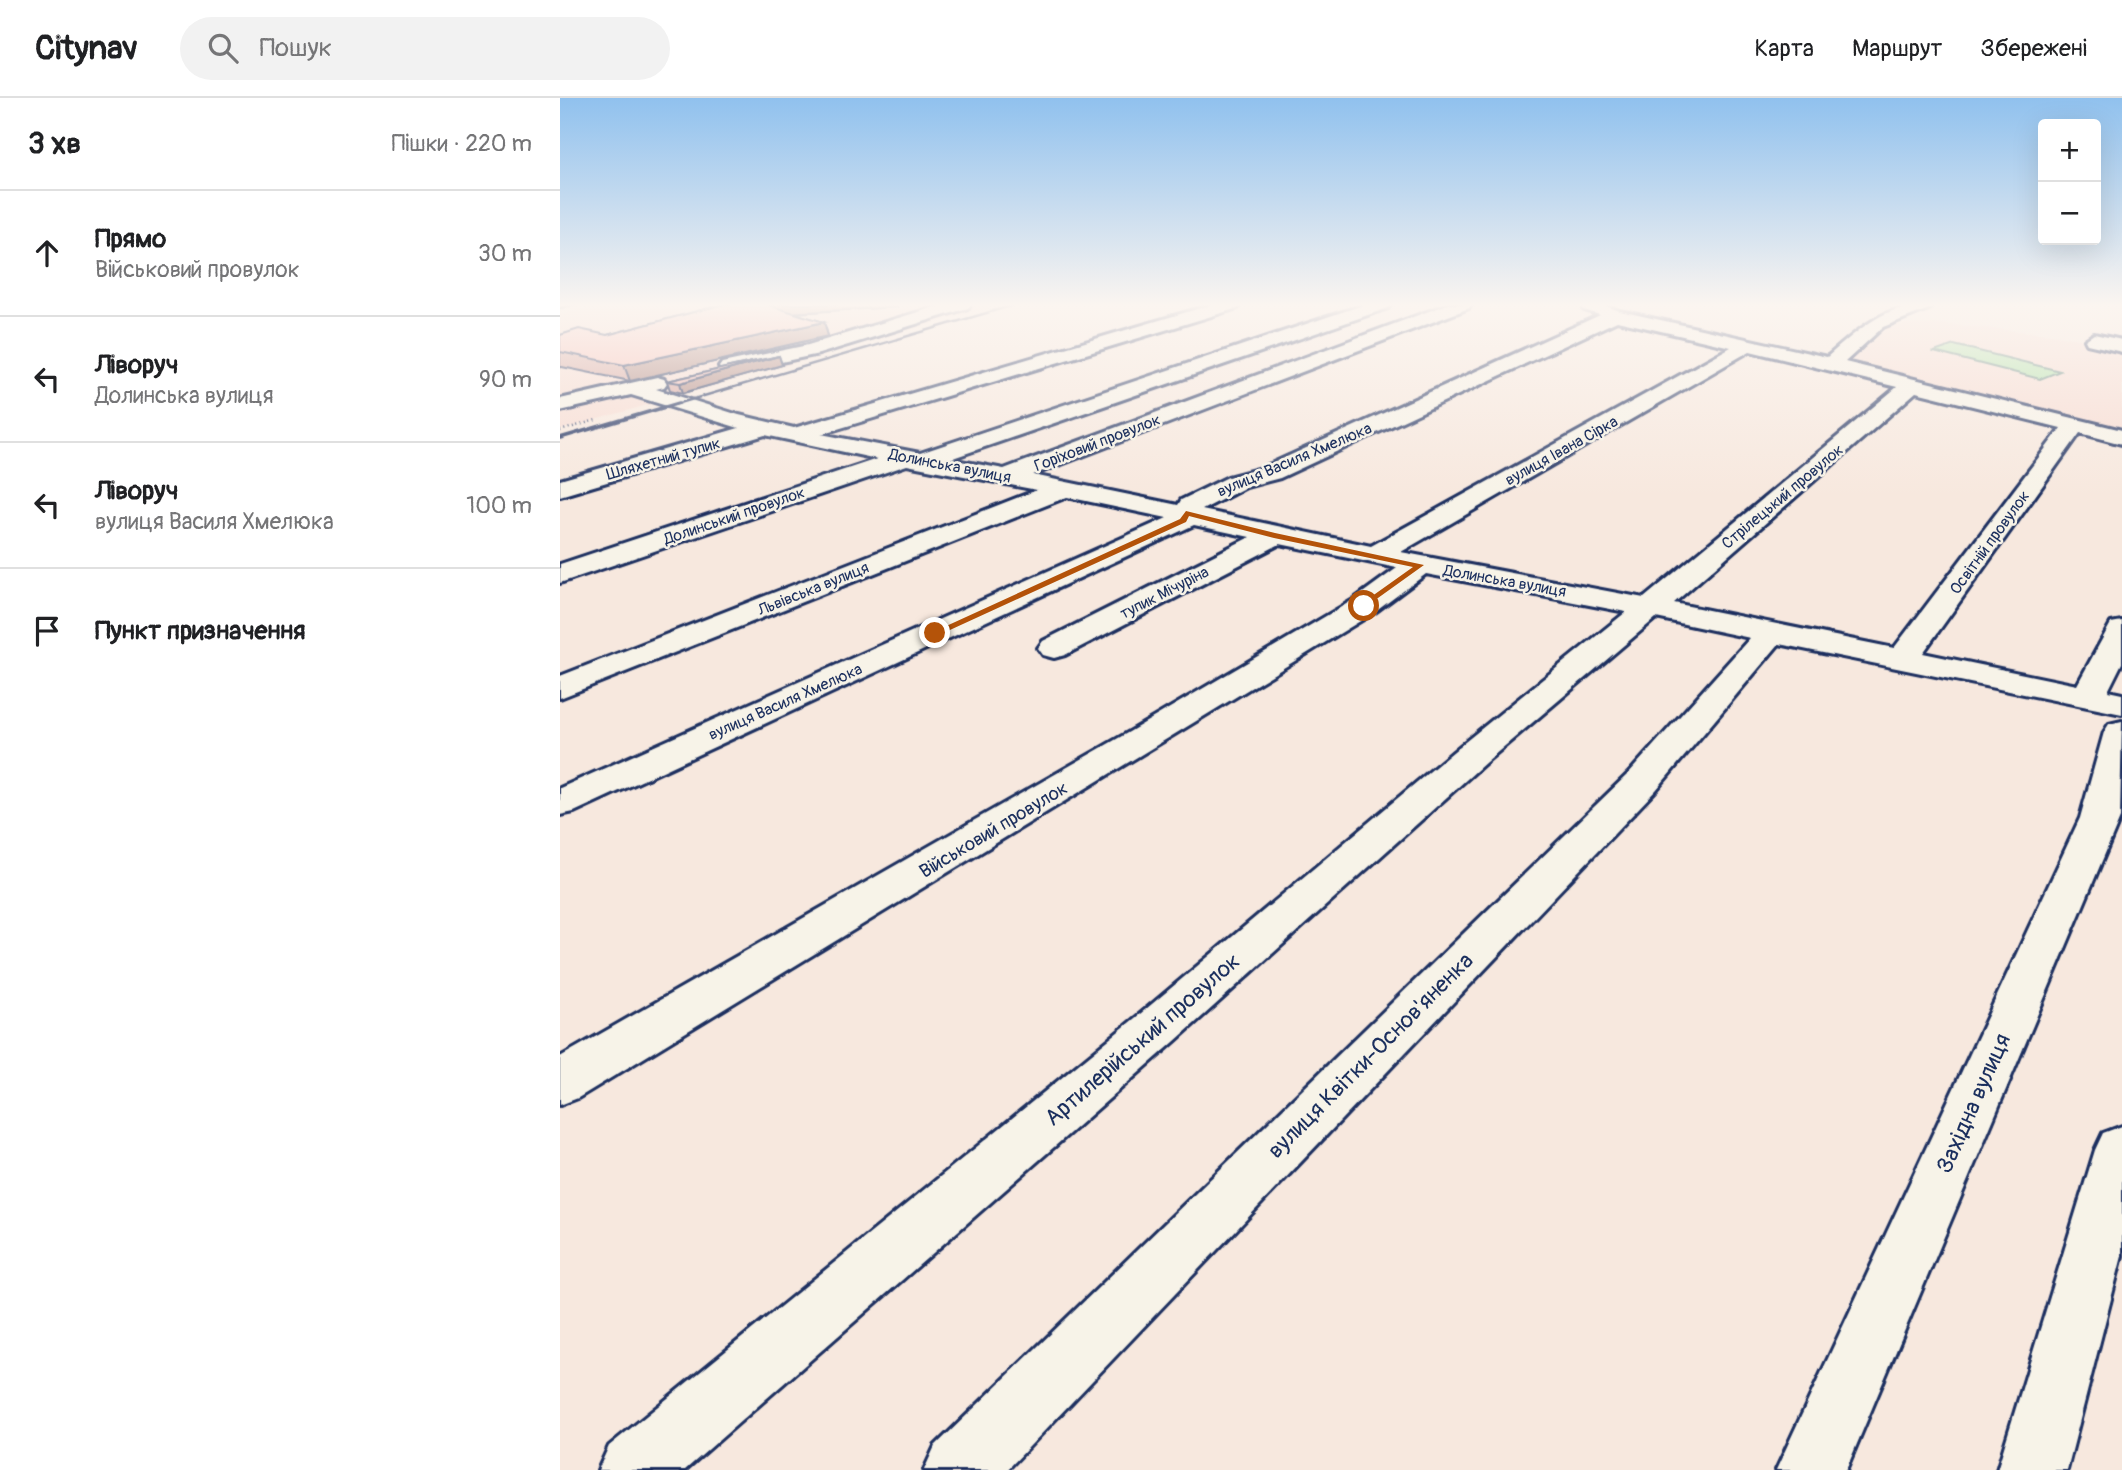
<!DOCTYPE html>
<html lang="uk">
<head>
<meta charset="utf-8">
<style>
	:root { --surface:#fff; --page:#f2f2f2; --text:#202124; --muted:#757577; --line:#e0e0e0 }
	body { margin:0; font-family:Pangolin,sans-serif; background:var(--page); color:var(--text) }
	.controls { position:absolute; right:21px; top:21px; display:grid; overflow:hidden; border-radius:7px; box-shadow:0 7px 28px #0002 }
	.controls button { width:63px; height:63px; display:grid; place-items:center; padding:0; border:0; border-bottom:2px solid var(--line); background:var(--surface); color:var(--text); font:35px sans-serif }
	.stop { position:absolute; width:21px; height:21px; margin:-16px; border:5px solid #b45309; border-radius:50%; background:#fff }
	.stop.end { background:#b45309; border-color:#fff; box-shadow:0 2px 7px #0008 }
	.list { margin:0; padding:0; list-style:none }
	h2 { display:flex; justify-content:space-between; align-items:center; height:91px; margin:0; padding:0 28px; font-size:30px }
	h2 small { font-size:23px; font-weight:400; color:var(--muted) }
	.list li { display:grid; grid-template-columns:46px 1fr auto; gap:21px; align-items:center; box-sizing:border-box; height:126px; padding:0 28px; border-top:2px solid var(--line) }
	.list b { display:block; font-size:26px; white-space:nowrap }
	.list p { margin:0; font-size:23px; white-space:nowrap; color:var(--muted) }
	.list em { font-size:23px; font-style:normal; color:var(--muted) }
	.icon { flex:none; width:38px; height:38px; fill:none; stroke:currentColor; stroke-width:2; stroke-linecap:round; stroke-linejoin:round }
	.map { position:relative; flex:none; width:1562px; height:1372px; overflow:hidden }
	header { display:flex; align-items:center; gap:42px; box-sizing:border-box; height:98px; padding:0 35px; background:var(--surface); border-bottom:2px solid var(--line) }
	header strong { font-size:33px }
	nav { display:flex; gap:38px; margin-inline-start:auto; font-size:24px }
	.search { width:490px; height:63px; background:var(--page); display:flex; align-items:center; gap:18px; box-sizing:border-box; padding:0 24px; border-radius:38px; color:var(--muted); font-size:26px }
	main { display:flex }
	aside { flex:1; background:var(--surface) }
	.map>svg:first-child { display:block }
	.built { fill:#f7dbd2 }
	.green { fill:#aae2a6; stroke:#628882; stroke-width:2 }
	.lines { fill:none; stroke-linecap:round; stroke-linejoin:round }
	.minor-casing { stroke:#1b2f5e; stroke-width:6 }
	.path { stroke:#1b2f5e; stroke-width:2.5; stroke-dasharray:1 3.5; stroke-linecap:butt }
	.minor { fill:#f7f3e8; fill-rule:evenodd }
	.rail-far1 { stroke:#1b2f5e; stroke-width:2.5 }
	.rail { stroke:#1b2f5e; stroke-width:3.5 }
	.wall { fill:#d4a29d; stroke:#1b2f5e; stroke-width:2 }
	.shaded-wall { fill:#ad847f; stroke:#1b2f5e; stroke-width:2 }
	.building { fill:#f7bcb6; stroke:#1b2f5e; stroke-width:2 }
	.route { fill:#b45309 }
	.labels { text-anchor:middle; stroke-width:5; stroke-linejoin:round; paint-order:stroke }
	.far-street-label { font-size:16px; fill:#1b2f5e; stroke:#f7f3e8 }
	.street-label { font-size:19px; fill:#1b2f5e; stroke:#f7f3e8 }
	.near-street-label { font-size:23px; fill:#1b2f5e; stroke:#f7f3e8 }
</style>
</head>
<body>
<header>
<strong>Citynav</strong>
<div class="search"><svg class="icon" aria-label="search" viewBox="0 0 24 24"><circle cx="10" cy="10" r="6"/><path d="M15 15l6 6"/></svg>Пошук</div>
<nav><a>Карта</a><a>Маршрут</a><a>Збережені</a></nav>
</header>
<main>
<aside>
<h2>3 хв<small>Пішки · 220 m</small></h2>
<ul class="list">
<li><svg class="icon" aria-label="ahead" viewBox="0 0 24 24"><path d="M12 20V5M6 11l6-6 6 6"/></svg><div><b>Прямо</b><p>Військовий провулок</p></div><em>30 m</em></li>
<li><svg class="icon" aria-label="left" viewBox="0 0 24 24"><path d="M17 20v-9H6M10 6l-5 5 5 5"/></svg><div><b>Ліворуч</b><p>Долинська вулиця</p></div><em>90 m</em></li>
<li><svg class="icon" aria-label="left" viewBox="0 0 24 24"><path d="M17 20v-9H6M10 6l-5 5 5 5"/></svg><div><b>Ліворуч</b><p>вулиця Василя Хмелюка</p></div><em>100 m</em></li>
<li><svg class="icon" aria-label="arrive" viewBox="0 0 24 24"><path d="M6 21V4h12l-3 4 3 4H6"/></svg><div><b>Пункт призначення</b></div></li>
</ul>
</aside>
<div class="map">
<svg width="1562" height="1372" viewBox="0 0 1562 1372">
	<rect width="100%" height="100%" fill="#f7e8de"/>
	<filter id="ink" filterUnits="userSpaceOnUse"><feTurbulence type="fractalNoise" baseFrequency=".0143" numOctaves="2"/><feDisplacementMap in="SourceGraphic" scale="14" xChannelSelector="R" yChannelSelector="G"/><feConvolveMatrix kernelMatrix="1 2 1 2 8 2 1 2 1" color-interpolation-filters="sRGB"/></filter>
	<g filter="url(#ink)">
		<path class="built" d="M45 206H440L0 332V217Z
			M1382 226 1491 236 1562 249V336L1286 266 1326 227Z"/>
		<path class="green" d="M1394 247 1500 273 1480 281 1374 254Z"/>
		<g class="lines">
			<g class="minor-casing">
				<path id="minor" d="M385 206H411L408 210 259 256 169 275 162 273 159 269 162 265 248 247Z
					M654 206H681L678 210 261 336 360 355 806 206H831L828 210 390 361 444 371 888 206H912L909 210 473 377 618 407 621 402 668 379 702 370 1040 217 1024 212 1023 206H1040L1060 213 1267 259C1302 229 1325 206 1373 206L1371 210 1323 229 1285 264 1562 332V346L1520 335 1363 555 1517 587 1551 525 1562 523V565L1548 593 1562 596V616L1219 546 1096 692 447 1372H364L375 1348 1068 676 1190 540 1096 520 926 664 614 944 125 1372H38L49 1348 580 916 900 648 1066 514 866 476 815 514 18 1000 0 1007V959L569 634 793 502 837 470 720 446 505 557 494 560 483 557 478 550 483 543 690 439 634 427 14 714 0 717V690L607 420 507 399 0 600V578L477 392 347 367 0 485V466L317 361 205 337 0 398V382L179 330 71 297 0 313V301L97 279 104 281 107 285 104 289 96 291 179 317 234 330ZM1057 223 1171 249 811 448 642 412 686 389 720 380ZM1190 253 1337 289 1084 500 841 454ZM1356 294 1501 330 1334 550 1114 505Z
					M1534 236 1562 242V254L1527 246 1525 242Z
					M1562 623 1560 720 1286 1372H1216L1520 720 1544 634 1549 626Z
					M1562 1028V1158L1507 1372H1437L1535 1052 1543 1035Z"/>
			</g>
			<path class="path" d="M0 333 36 322"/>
			<use href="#minor" class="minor"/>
			<path class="rail-far1" d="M0 210 16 206
				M113 307 457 206"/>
			<path class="rail" d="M0 340 119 305"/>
		</g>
		<path class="wall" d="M164 206H337V209L234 215 264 224 268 238 70 283 2 269H0V237H47Z
			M219 258 222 267 123 295 110 292 107 283Z"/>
		<path class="shaded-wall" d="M203 206H337V209L206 216Z
			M264 224 268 238 70 283 64 267Z
			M219 258 222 267 123 295 120 285Z"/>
		<path class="building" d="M164 206H205L264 224 64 267 0 254V237L19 231 47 237Z
			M219 258 120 285 107 283Z"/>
	</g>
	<linearGradient id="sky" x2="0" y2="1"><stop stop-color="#90c1ee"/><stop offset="0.52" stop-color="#fbf5f0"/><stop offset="1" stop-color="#fbf5f0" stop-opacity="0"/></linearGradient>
	<rect width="1562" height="398" fill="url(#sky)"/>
	<path class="route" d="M626 413 715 435 864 467 804 510 801 509V506L853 469 714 440 629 418 626 424 379 537 371 535 620 421Z"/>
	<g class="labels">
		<g class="far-street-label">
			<text transform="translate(537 344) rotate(-21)" y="6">Горіховий провулок</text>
			<text transform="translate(1001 352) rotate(-29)" y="6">вулиця Івана Сірка</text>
			<text transform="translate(103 360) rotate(-16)" y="6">Шляхетний тупик</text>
			<text transform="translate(734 361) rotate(-23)" y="6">вулиця Василя Хмелюка</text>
			<text transform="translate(390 367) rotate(11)" y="6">Долинська вулиця</text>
			<text transform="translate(1222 398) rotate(-40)" y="6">Стрілецький провулок</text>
			<text transform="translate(174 417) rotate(-19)" y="6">Долинський провулок</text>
			<text transform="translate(1429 444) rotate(-54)" y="6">Освітній провулок</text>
			<text transform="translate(945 482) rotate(10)" y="6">Долинська вулиця</text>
			<text transform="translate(253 490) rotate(-22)" y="6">Львівська вулиця</text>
			<text transform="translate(604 494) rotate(-27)" y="6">тупик Мічуріна</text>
			<text transform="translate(225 603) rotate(-24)" y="6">вулиця Василя Хмелюка</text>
		</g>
		<g class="street-label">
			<text transform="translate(433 731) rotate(-31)" y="7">Військовий провулок</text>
		</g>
		<g class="near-street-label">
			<text transform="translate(582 941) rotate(-41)" y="8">Артилерійський провулок</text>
			<text transform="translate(810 957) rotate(-45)" y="8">вулиця Квітки-Основ'яненка</text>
			<text transform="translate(1413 1005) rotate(-66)" y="8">Західна вулиця</text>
		</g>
	</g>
</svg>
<div class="controls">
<button>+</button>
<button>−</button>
</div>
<div class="stop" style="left:804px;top:508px"></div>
<div class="stop end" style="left:375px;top:535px"></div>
</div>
</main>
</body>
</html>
